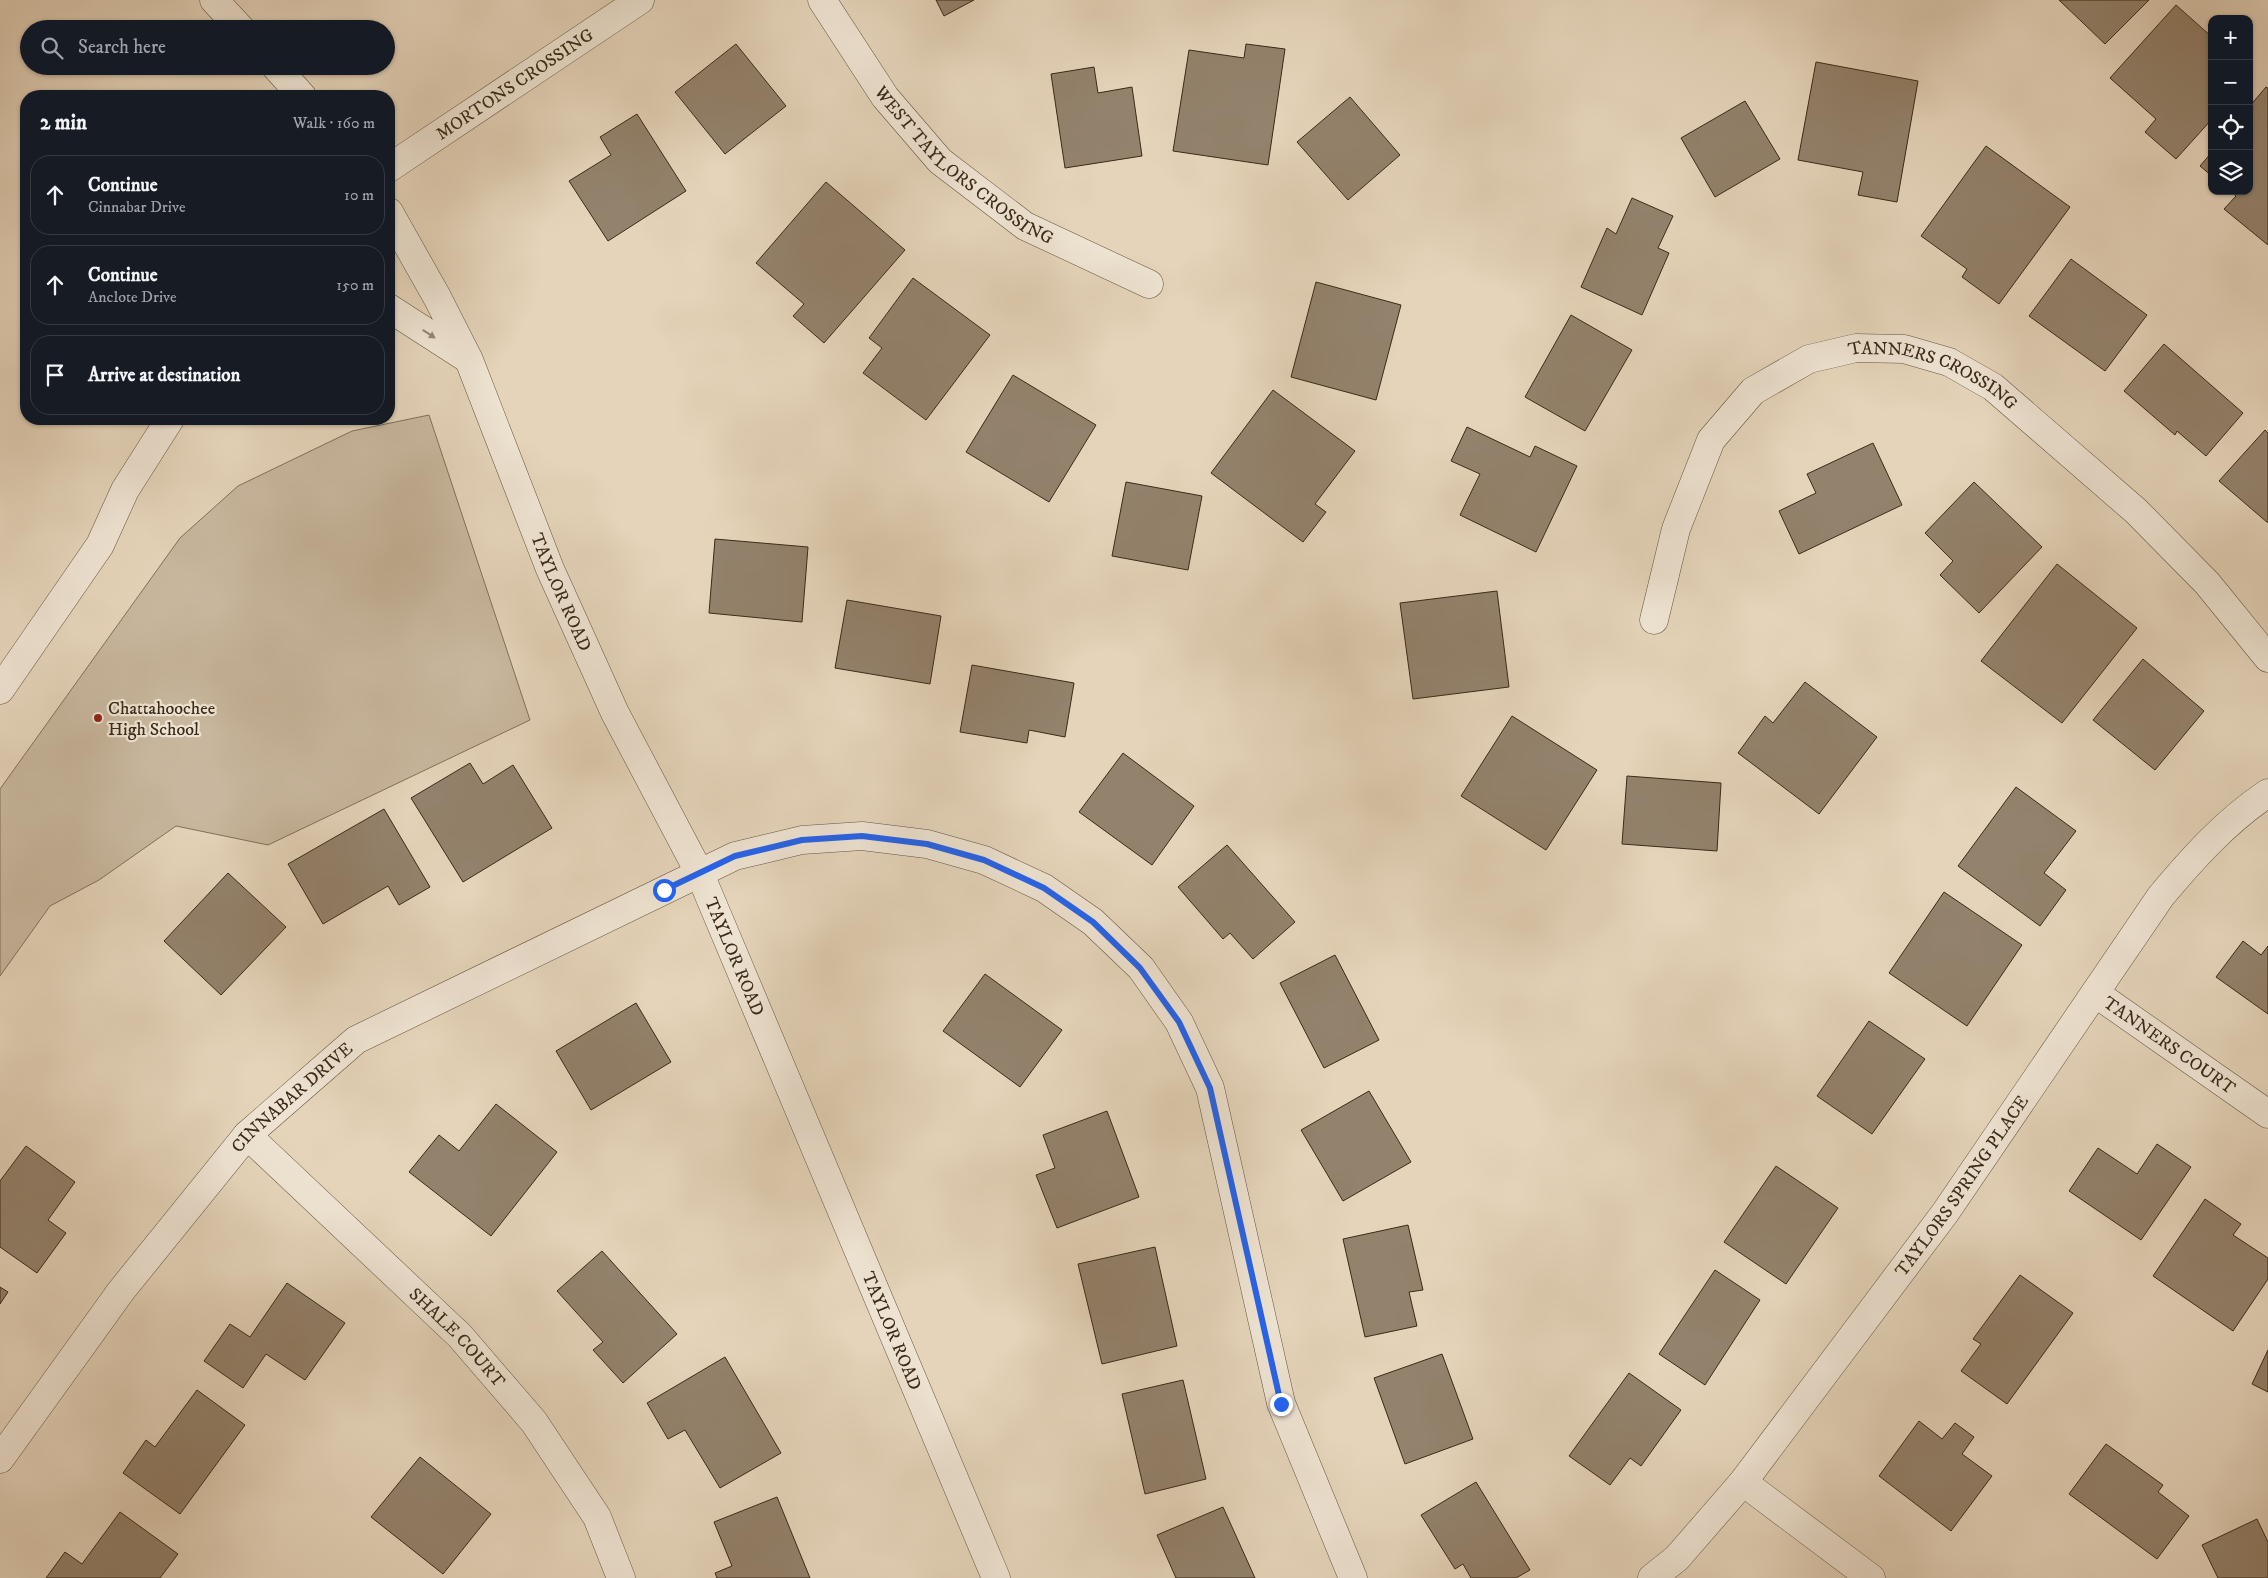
<!DOCTYPE html>
<html lang="en">
<head>
<meta charset="utf-8">
<style>
	:root { --surface:#171b24; --page:#20242c; --text:#f1f3f6; --muted:#9ea1a6; --line:#363941 }
	body { margin:0; font-family:"IM FELL DW Pica",serif; background:var(--page); color:var(--text) }
	.controls { position:absolute; right:15px; top:15px; display:grid; overflow:hidden; border-radius:10px; box-shadow:0 1px 4px #0004 }
	.controls button { width:45px; height:45px; display:grid; place-items:center; padding:0; border:0; border-bottom:1px solid var(--line); background:var(--surface); color:var(--text); font:25px sans-serif }
	.stop { position:absolute; width:15px; height:15px; margin:-11px; border:4px solid #2563eb; border-radius:50%; background:#fff }
	.stop.end { background:#2563eb; border-color:#fff; box-shadow:0 1px 5px #0008 }
	.list { margin:0; padding:0; list-style:none }
	h2 { display:flex; justify-content:space-between; align-items:center; height:65px; margin:0; padding:0 20px; font-size:21px }
	h2 small { font-size:16px; font-weight:400; color:var(--muted) }
	.list li { display:grid; grid-template-columns:32px 1fr auto; gap:15px; align-items:center; box-sizing:border-box; height:80px; margin:0 10px 10px; padding:0 10px; border:1px solid var(--line); border-radius:20px }
	.list b { display:block; font-size:19px; white-space:nowrap }
	.list p { margin:0; font-size:16px; white-space:nowrap; color:var(--muted) }
	.list em { font-size:16px; font-style:normal; color:var(--muted) }
	.icon { flex:none; width:28px; height:28px; fill:none; stroke:currentColor; stroke-width:2; stroke-linecap:round; stroke-linejoin:round }
	.map { position:relative; flex:none; width:2268px; height:1578px; overflow:hidden }
	.search { position:absolute; background:var(--surface); box-shadow:0 1px 4px #0004; left:20px; top:20px; width:375px; height:55px; display:flex; align-items:center; gap:12px; box-sizing:border-box; padding:0 18px; border-radius:28px; color:var(--muted); font-size:19px }
	.panel { position:absolute; background:var(--surface); box-shadow:0 1px 4px #0004; left:20px; top:90px; width:375px; height:335px; border-radius:20px }
	.map>svg:first-child { display:block }
	.green { fill:#c8b79e; stroke:#81705a }
	.building { fill:#93826c; stroke:#3a2a17 }
	.lines { fill:none; stroke-linecap:round; stroke-linejoin:round }
	.minor-casing { stroke:#655440; stroke-width:29 }
	.minor { stroke:#eee3d2; stroke-width:28 }
	.oneway { fill:#948674 }
	.route { stroke:#2563eb; stroke-width:6 }
	.poi-dot { fill:#8f2418; stroke:#eee3d2; stroke-width:2 }
	.labels { text-anchor:middle; stroke-width:4.5; stroke-linejoin:round; paint-order:stroke }
	.street-label { font-size:18px; fill:#3a2a17; stroke:#eee3d2 }
	.poi-label { font-size:18px; fill:#3a2a17; stroke:#eee3d2; text-anchor:start }
</style>
</head>
<body>
<div class="map">
<svg width="2268" height="1578" viewBox="0 0 2268 1578">
	<rect width="100%" height="100%" fill="#e5d4ba"/>
	<filter id="stains"><feTurbulence type="fractalNoise" baseFrequency=".004" numOctaves="4"/><feColorMatrix values="0 0 0 0 .2 0 0 0 0 .09 0 0 0 0 .02 0 0 0 .5 -.17"/></filter>
	<radialGradient id="worn" r=".72"><stop offset=".6" stop-color="#630" stop-opacity="0"/><stop offset="1" stop-color="#630" stop-opacity=".3"/></radialGradient>
	<path class="green" d="M429 415 530 720 268 845 176 826 99 880 50 906 0 976V789L180 538 238 486 352 431Z"/>
	<path class="building" d="M936 0H974L944 16Z
		M2059 0H2149L2105 44Z
		M2176 5 2212 37V119L2176 159 2145 132 2156 119 2110 78Z
		M736 44 786 106 725 154 675 92Z
		M1246 44 1285 49 1268 165 1173 151 1189 50 1244 58Z
		M1816 62 1918 81 1897 202 1858 195 1863 172 1798 160Z
		M1094 67 1098 93 1132 87 1142 156 1065 168 1051 74Z
		M2266 87 2268 88V245L2224 209 2236 196 2230 191H2249V107Z
		M1350 97 1400 155 1348 200 1297 142Z
		M1745 101 1780 159 1715 197 1681 138Z
		M637 114 686 191 608 241 569 181 611 155 600 137Z
		M1986 146 2070 207 1999 304 1962 277 1967 269 1921 236Z
		M2212 152V176L2200 166Z
		M826 182 905 250 824 343 793 316 804 304 756 263Z
		M1632 198 1673 216 1658 248 1669 253 1642 315 1581 287 1607 228 1616 234Z
		M2071 259 2147 315 2105 371 2029 316Z
		M913 278 990 335 926 420 863 373 882 348 869 338Z
		M1316 282 1401 305 1376 400 1291 377Z
		M1571 315 1632 350 1585 431 1525 397Z
		M2164 344 2243 413 2206 456 2177 431 2175 435 2124 391Z
		M1013 375 1096 425 1049 502 966 452Z
		M1273 390 1355 451 1315 504 1326 512 1303 542 1211 473Z
		M1467 427 1530 457 1535 446 1577 466 1536 552 1460 515 1480 474 1451 461Z
		M2265 430 2268 433V523L2219 481Z
		M1873 443 1902 505 1799 554 1779 511 1816 493 1807 474Z
		M1126 482 1202 496 1188 570 1112 556Z
		M1974 482 2042 547 1979 613 1940 575 1953 561 1925 533Z
		M715 539 808 547 802 622 709 613Z
		M2057 564 2137 628 2062 723 1981 661Z
		M1497 591 1509 687 1413 699 1400 603Z
		M847 600 941 616 930 684 835 668Z
		M2143 659 2204 711 2155 770 2093 720Z
		M972 665 1074 683 1065 737 1029 730 1027 743 960 732Z
		M1805 682 1877 737 1819 814 1738 753 1765 716 1773 723Z
		M1512 716 1597 770 1546 850 1461 796Z
		M1123 753 1194 806 1152 865 1079 812Z
		M470 763 483 784 513 765 552 828 463 882 411 798Z
		M1627 776 1721 783 1717 851 1622 844Z
		M2016 787 2076 831 2044 873 2066 890 2040 926 1958 866Z
		M384 809 430 887 399 905 388 886 323 924 288 864Z
		M1227 845 1295 922 1253 959 1230 933 1223 939 1178 887Z
		M228 873 286 927 221 995 164 941Z
		M1944 892 2022 945 1967 1026 1889 973Z
		M2243 941 2261 955 2268 946V1014L2216 977Z
		M1335 955 1379 1040 1324 1068 1280 983Z
		M985 974 1062 1030 1020 1087 943 1031Z
		M636 1003 671 1062 591 1110 556 1051Z
		M1869 1021 1925 1059 1872 1134 1817 1096Z
		M1369 1091 1411 1162 1343 1201 1301 1130Z
		M496 1104 557 1152 491 1236 409 1172 439 1135 459 1151Z
		M1107 1111 1139 1197 1057 1228 1036 1175 1055 1168 1043 1135Z
		M2157 1144 2191 1167 2141 1240 2069 1191 2098 1148 2137 1174Z
		M26 1146 75 1182 48 1220 66 1233 37 1273 0 1247V1181Z
		M1776 1166 1838 1208 1786 1284 1724 1242Z
		M2205 1199 2241 1224 2233 1235 2268 1258V1279L2233 1331 2153 1276Z
		M1408 1225 1423 1290 1409 1292 1417 1326 1365 1337 1343 1239Z
		M1155 1247 1177 1346 1102 1364 1078 1264Z
		M602 1251 677 1334 623 1383 593 1350 603 1342 557 1291Z
		M1715 1270 1760 1300 1705 1385 1659 1354Z
		M2020 1275 2073 1313 2007 1404 1961 1371 1981 1344 1973 1339Z
		M287 1283 345 1323 305 1380 266 1354 243 1388 204 1361 230 1324 250 1337Z
		M0 1287 8 1292 0 1304Z
		M2268 1350V1392L2252 1384Z
		M1442 1354 1473 1439 1405 1464 1374 1378Z
		M725 1357 781 1453 720 1488 685 1430 668 1439 647 1403Z
		M1629 1373 1681 1410 1641 1466 1630 1458 1610 1485 1569 1456Z
		M1183 1380 1206 1479 1145 1494 1122 1394Z
		M197 1390 245 1425 180 1514 123 1473 146 1440 155 1447Z
		M1919 1421 1942 1439 1955 1423 1974 1437 1962 1454 1992 1476 1951 1531 1879 1476Z
		M2106 1444 2163 1485 2158 1492 2189 1516 2157 1559 2069 1494Z
		M420 1457 491 1514 443 1574 371 1517Z
		M1476 1482 1530 1570 1516 1578H1471L1463 1564 1455 1569 1421 1515Z
		M777 1497 810 1578H717L715 1573 732 1566 714 1522Z
		M1223 1507 1255 1578H1176L1157 1535Z
		M120 1512 178 1554 160 1578H46L65 1552 82 1564Z
		M2257 1519 2268 1542V1578H2218L2202 1545Z"/>
	<g class="lines">
		<g class="minor-casing">
			<g id="minor">
				<path d="M214 0 241 29"/>
				<path id="s1" d="M822 0 885 97 940 161 1025 226 1149 284"/>
				<path d="M275 66 302 96"/>
				<path id="s2" d="M389 168 640 0"/>
				<path id="s3" d="M389 212 437 297 469 360 550 569 615 713 700 874 996 1578"/>
				<path d="M389 308 468 359"/>
				<path id="s4" d="M1654 620 1676 529 1711 440 1753 391 1809 359 1856 348 1904 349 1949 362 1993 387 2136 511 2207 583 2268 658"/>
				<path d="M0 690 100 545 125 490 170 419"/>
				<path id="s5" d="M2095 993 2268 1114"/>
				<path id="s6" d="M247 1135 460 1336 534 1422 597 1517 621 1578"/>
				<path id="s7" d="M0 1459 121 1291 247 1135 356 1040 735 856 802 840 862 836 927 844 984 860 1044 888 1093 922 1141 968 1179 1022 1210 1088 1281 1403 1353 1578"/>
				<path d="M1743 1482 1871 1578"/>
				<path id="s8" d="M1652 1578 1677 1558 1743 1482 1945 1213 2161 896C2193 858 2226 821 2268 793"/>
			</g>
		</g>
		<use href="#minor" class="minor"/>
	</g>
	<defs><path id="oneway-solid" d="M-6-.8H1V-3.2L6.5 0L1 3.2V.8H-6Z" transform="scale(1.25)"/></defs>
	<use class="oneway" href="#oneway-solid" transform="translate(429 334) rotate(33)"/>
	<g class="lines">
		<path class="route" d="M664 890 735 856 802 840 862 836 927 844 984 860 1044 888 1093 922 1140 968 1179 1022 1210 1088 1281 1404"/>
	</g>
	<circle class="poi-dot" cx="98" cy="718" r="5"/>
	<g class="labels">
		<g class="street-label">
			<text dy="6" stroke="none"><textPath href="#s2" startOffset="151">MORTONS CROSSING</textPath></text>
			<text dy="6" stroke="none"><textPath href="#s1" startOffset="221">WEST TAYLORS CROSSING</textPath></text>
			<text dy="6" stroke="none"><textPath href="#s4" startOffset="450">TANNERS CROSSING</textPath></text>
			<text dy="6" stroke="none"><textPath href="#s3" startOffset="418">TAYLOR ROAD</textPath></text>
			<text dy="6" stroke="none"><textPath href="#s3" startOffset="822">TAYLOR ROAD</textPath></text>
			<text dy="6" stroke="none"><textPath href="#s5" startOffset="91">TANNERS COURT</textPath></text>
			<text dy="6" stroke="none"><textPath href="#s7" startOffset="466">CINNABAR DRIVE</textPath></text>
			<text dy="6" stroke="none"><textPath href="#s8" startOffset="501">TAYLORS SPRING PLACE</textPath></text>
			<text dy="6" stroke="none"><textPath href="#s3" startOffset="1228">TAYLOR ROAD</textPath></text>
			<text dy="6" stroke="none"><textPath href="#s6" startOffset="292">SHALE COURT</textPath></text>
		</g>
		<g class="poi-label">
			<text x="108" y="714">Chattahoochee<tspan x="108" dy="21">High School</tspan></text>
		</g>
	</g>
	<rect width="100%" height="100%" filter="url(#stains)"/>
	<rect width="100%" height="100%" fill="url(#worn)"/>
</svg>
<div class="controls">
<button>+</button>
<button>−</button>
<button><svg class="icon" aria-label="locate" viewBox="0 0 24 24"><circle cx="12" cy="12" r="6"/><path d="M12 2v4M12 18v4M2 12h4M18 12h4"/></svg></button>
<button><svg class="icon" aria-label="layers" viewBox="0 0 24 24"><path d="M12 4l9 5-9 5-9-5zM3 14l9 5 9-5"/></svg></button>
</div>
<div class="stop" style="left:664px;top:890px"></div>
<div class="stop end" style="left:1281px;top:1404px"></div>
<div class="search"><svg class="icon" aria-label="search" viewBox="0 0 24 24"><circle cx="10" cy="10" r="6"/><path d="M15 15l6 6"/></svg>Search here</div>
<section class="panel">
<h2>2 min<small>Walk · 160 m</small></h2>
<ul class="list">
<li><svg class="icon" aria-label="ahead" viewBox="0 0 24 24"><path d="M12 20V5M6 11l6-6 6 6"/></svg><div><b>Continue</b><p>Cinnabar Drive</p></div><em>10 m</em></li>
<li><svg class="icon" aria-label="ahead" viewBox="0 0 24 24"><path d="M12 20V5M6 11l6-6 6 6"/></svg><div><b>Continue</b><p>Anclote Drive</p></div><em>150 m</em></li>
<li><svg class="icon" aria-label="arrive" viewBox="0 0 24 24"><path d="M6 21V4h12l-3 4 3 4H6"/></svg><div><b>Arrive at destination</b></div></li>
</ul>
</section>
</div>
</body>
</html>
